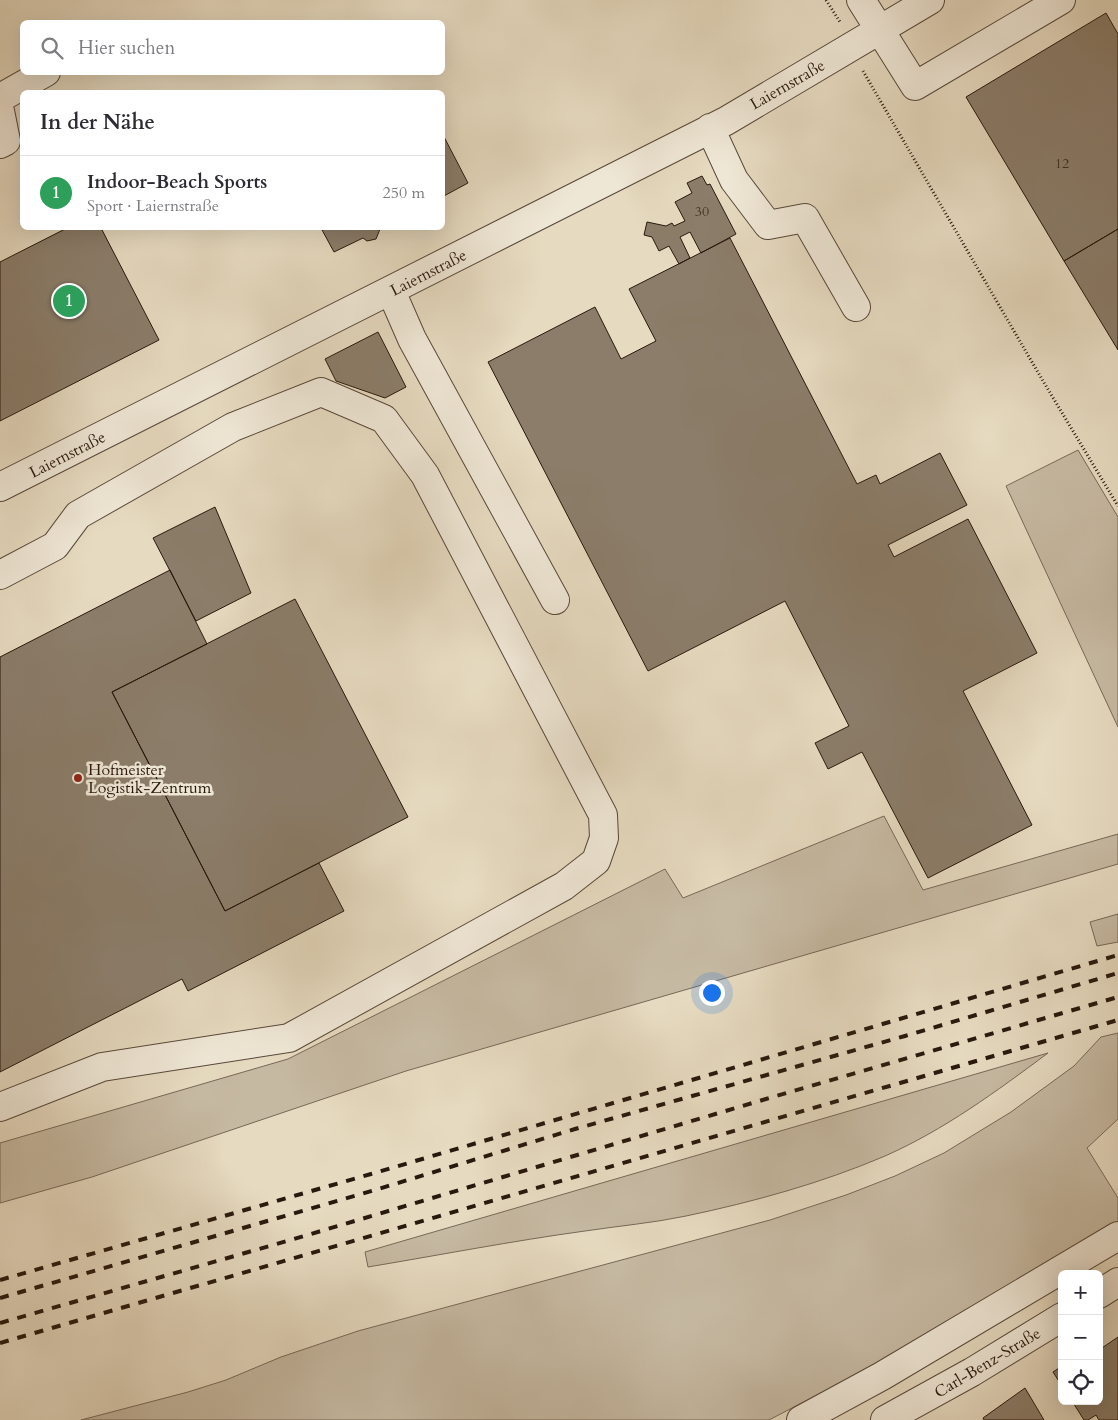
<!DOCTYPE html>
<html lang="de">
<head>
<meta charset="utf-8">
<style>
	:root { --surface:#fff; --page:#f7f7f7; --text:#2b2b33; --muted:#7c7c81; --line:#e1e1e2; --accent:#db2777 }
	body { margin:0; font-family:Cardo,serif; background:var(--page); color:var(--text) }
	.controls { position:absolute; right:15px; bottom:15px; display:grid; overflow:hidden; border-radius:8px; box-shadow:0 5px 20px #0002 }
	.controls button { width:45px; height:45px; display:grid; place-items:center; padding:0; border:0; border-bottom:1px solid var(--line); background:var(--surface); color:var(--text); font:25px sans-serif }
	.you { position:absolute; left:711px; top:992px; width:18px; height:18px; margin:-12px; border:4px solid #fff; border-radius:50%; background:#1a73e8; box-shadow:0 0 0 8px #1a73e833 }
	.badge { display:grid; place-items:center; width:32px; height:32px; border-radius:50%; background:var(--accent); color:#fff; font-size:16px; font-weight:700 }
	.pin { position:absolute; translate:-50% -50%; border:2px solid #fff; box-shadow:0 1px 5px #0006 }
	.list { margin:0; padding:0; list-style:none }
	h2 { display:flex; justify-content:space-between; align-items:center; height:65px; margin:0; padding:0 20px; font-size:21px }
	h2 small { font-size:16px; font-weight:400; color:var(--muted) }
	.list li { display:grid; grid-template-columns:32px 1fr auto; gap:15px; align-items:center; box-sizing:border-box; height:75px; padding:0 20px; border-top:1px solid var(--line) }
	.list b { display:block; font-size:19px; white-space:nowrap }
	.list p { margin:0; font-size:16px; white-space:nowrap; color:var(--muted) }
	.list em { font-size:16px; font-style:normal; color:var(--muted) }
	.icon { flex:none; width:28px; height:28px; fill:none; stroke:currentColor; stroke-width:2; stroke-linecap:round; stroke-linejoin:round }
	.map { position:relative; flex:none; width:1118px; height:1420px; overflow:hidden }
	.search { position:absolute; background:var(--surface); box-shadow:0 5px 20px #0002; left:20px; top:20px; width:425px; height:55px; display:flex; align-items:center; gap:12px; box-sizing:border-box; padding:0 18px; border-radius:8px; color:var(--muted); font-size:19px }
	.panel { position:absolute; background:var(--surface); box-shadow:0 5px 20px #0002; left:20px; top:90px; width:425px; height:140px; border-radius:8px }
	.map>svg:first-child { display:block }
	.green { fill:#c6b9a2; stroke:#786858 }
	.building { fill:#8b7d6a; stroke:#29180d }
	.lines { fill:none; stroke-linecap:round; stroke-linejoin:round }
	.minor-casing { stroke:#58483a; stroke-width:30 }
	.path { stroke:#29180d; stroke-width:3; stroke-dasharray:1 2.5; stroke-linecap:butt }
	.minor { stroke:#efe7d6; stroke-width:28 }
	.rail { stroke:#29180d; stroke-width:4; stroke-dasharray:9 9; stroke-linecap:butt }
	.poi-dot { fill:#8f2418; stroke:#efe7d6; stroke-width:2 }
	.labels { text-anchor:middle; stroke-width:5; stroke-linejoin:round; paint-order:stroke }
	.number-label { font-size:14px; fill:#423124 }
	.street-label { font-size:16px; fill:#29180d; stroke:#efe7d6 }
	.poi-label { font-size:16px; fill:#29180d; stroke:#efe7d6; text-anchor:start }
</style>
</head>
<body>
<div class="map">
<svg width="1118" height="1420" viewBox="0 0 1118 1420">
	<rect width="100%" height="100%" fill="#e6dac0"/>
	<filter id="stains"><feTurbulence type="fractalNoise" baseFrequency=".004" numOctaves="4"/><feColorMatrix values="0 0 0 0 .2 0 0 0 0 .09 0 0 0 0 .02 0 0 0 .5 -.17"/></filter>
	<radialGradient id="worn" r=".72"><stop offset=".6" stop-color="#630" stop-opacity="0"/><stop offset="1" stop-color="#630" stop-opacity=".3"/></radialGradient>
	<path class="green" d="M1078 450 1118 517V727L1006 486Z
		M884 816 923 890 1118 834V864L406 1071 92 1177 0 1203V1143L288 1059 665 869 683 898Z
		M1118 914V942L1097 946 1090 922Z
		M1118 1033V1119L1087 1148 1118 1198V1225L861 1372 769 1420H81L188 1392 226 1380 281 1357 358 1331 770 1220 846 1195 895 1176 944 1153 1011 1112 1074 1066 1101 1037Z
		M1048 1053C997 1091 944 1130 885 1156 822 1183 753 1202 686 1216 653 1223 618 1226 585 1231 512 1241 440 1255 368 1267L365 1252Z"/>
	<path class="building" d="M1106 13 1118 34V229L1064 261 966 97Z
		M442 133 468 183 442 197Z
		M702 176 707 185 710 184 736 234 701 253 690 232 680 237 690 258 679 264 669 246 659 251 652 237 644 235 647 222 666 226 672 223 674 226 685 221 675 202 692 193 687 183Z
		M67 228H101L159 340 0 421V262Z
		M321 228H383L380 229 376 239 367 241 363 238 334 252Z
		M1118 229V350L1064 261Z
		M730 238 857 484 876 475 880 484 940 453 967 505 888 545 894 557 968 519 1037 653 963 691 1032 825 928 878 862 752 828 769 815 743 849 726 785 601 648 671 488 362 595 307 621 359 656 341 629 289Z
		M378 332 406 387 385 398 336 381 325 359Z
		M215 507 251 593 196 621 153 538Z
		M170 570 207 644 112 692 225 911 319 863 344 911 188 991 182 979 0 1072V657Z
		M295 599 408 817 225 911 112 692Z
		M1118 1337V1420H1099L1096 1415 1088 1420H1084L1072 1401H1099V1350Z
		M1062 1366V1386L1053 1372Z
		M1025 1388 1044 1420H984L983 1418Z"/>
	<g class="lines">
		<g class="minor-casing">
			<path id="minor" d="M861 0 915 86 1061 0
				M0 98 46 72
				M0 111 6 141 0 144
				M710 128 734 180 768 225 805 218 856 307
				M391 291 412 339 555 600
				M0 487 726 121 930 0
				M0 575 55 546 78 515 233 427 321 392 384 419 425 475 603 815 604 838 596 861 564 886 289 1038 102 1067 0 1107
				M1099 1294 1118 1282
				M801 1420 882 1376 1118 1236
				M885 1420 972 1372 1062 1317"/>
		</g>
		<path class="path" d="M826 0 840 22
			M863 71 1043 381 1118 506"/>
		<use href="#minor" class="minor"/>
		<path class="rail" d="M0 1280 371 1174 1118 955
			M0 1298 375 1190 575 1129 905 1036 1118 973
			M0 1323 294 1239 766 1099 1118 997
			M0 1343 1118 1020"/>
	</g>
	<circle class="poi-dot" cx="78" cy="778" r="5"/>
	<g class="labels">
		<g class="number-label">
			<text x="1062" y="168">12</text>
			<text x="702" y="216">30</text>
		</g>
		<g class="street-label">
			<text transform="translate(787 84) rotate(-30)" y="6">Laiernstraße</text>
			<text transform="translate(428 272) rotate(-27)" y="6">Laiernstraße</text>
			<text transform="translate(67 454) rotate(-27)" y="6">Laiernstraße</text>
			<text transform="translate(987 1362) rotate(-31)" y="6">Carl-Benz-Straße</text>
		</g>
		<g class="poi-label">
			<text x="88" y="775">Hofmeister<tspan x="88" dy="18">Logistik-Zentrum</tspan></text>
		</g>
	</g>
	<rect width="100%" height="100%" filter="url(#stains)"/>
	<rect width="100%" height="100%" fill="url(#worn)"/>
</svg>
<div class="controls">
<button>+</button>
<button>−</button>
<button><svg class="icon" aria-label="locate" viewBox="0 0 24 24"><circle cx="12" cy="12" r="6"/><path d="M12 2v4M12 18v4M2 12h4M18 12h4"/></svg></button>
</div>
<div class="you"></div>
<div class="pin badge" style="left:69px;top:301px;background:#2e9e5b">1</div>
<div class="search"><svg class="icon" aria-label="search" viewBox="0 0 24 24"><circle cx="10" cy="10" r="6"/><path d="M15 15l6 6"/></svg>Hier suchen</div>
<section class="panel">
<h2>In der Nähe<small></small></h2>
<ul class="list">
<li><span class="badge" style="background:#2e9e5b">1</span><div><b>Indoor-Beach Sports</b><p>Sport · Laiernstraße</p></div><em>250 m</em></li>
</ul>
</section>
</div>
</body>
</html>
